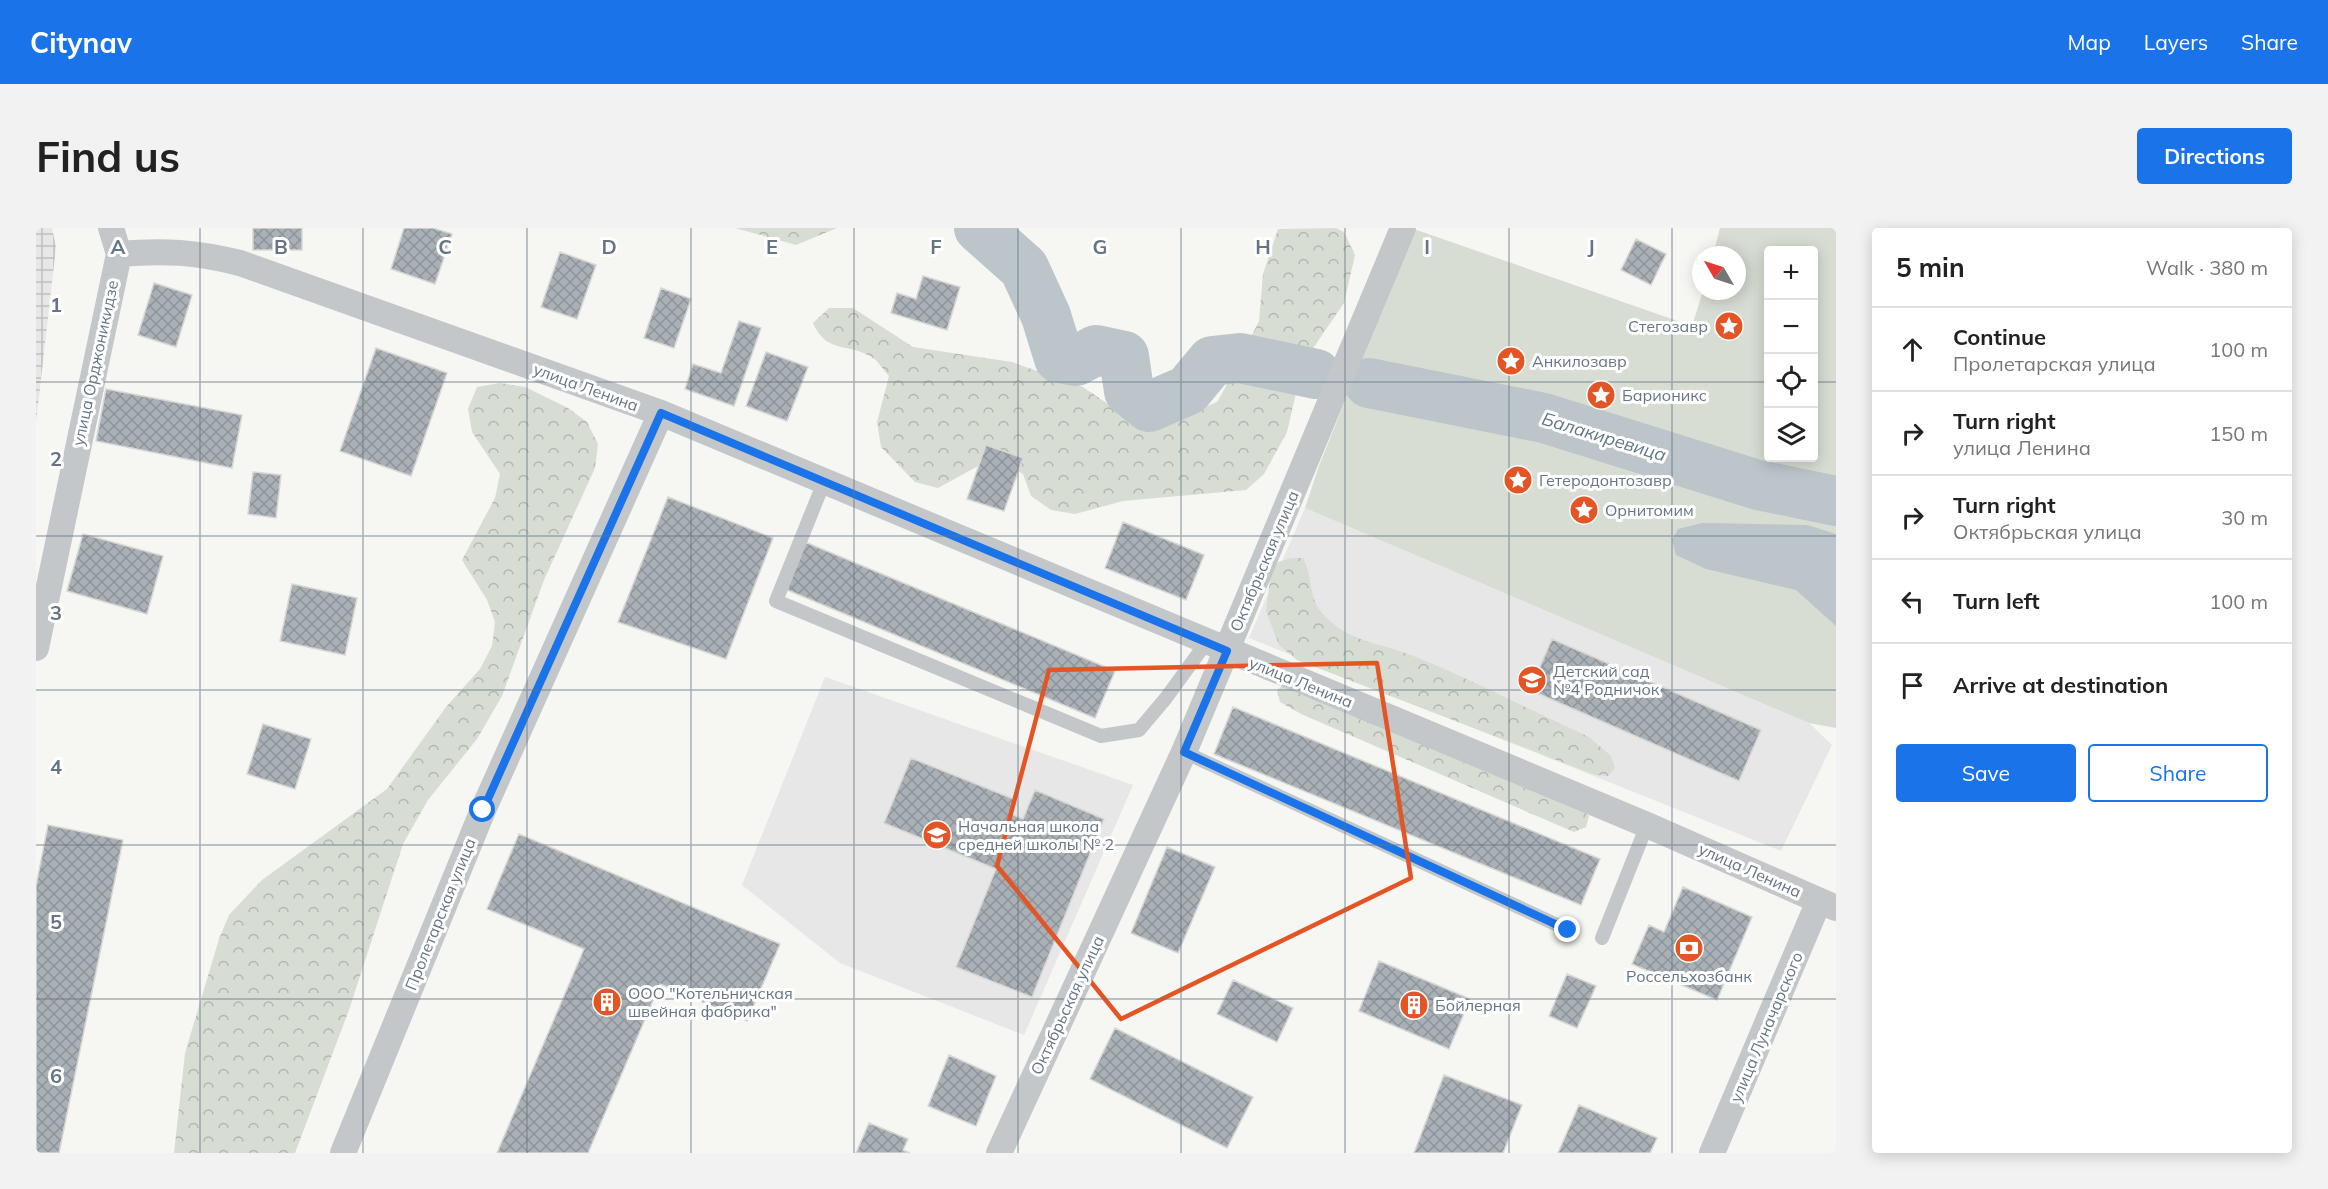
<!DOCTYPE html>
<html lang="en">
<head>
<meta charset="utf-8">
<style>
	:root { --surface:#fff; --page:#f2f2f2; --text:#222; --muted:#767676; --line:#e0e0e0; --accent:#1a73e8 }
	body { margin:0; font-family:Mulish,sans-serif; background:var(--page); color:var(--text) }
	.controls { position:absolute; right:18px; top:18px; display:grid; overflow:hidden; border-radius:6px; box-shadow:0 3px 15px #0003 }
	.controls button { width:54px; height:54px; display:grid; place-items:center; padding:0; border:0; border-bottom:2px solid var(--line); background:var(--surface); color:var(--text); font:30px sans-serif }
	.compass { position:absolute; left:1656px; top:18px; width:54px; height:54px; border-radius:50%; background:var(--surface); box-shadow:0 3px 15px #0003; rotate:309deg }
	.stop { position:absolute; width:18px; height:18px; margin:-14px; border:4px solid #1a73e8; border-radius:50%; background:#fff }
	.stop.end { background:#1a73e8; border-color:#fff; box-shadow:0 2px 6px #0008 }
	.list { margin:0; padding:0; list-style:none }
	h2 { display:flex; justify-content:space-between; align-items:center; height:78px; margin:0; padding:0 24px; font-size:26px }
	h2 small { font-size:20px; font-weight:400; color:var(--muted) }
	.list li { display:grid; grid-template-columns:39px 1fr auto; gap:18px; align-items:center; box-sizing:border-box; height:84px; padding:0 24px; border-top:2px solid var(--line) }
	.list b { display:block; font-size:22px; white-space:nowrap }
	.list p { margin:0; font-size:20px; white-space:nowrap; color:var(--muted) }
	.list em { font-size:20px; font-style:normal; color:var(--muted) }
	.actions { display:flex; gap:12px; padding:18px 24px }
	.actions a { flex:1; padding:14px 0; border:2px solid var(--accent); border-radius:6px; text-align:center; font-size:21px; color:var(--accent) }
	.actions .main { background:var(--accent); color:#fff }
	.icon { flex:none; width:33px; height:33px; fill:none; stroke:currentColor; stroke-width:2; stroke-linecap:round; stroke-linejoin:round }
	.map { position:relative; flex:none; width:1800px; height:925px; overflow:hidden; border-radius:6px }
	header { display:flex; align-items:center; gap:36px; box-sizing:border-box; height:84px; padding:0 30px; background:var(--accent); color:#fff }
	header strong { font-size:28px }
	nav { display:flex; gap:33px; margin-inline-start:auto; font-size:21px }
	.intro { display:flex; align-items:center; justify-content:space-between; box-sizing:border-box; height:144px; padding:0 36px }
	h1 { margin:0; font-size:42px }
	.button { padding:15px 27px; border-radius:6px; background:var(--accent); color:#fff; font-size:21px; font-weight:700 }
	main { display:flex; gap:36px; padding:0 36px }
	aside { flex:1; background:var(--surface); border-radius:6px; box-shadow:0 3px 15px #0003 }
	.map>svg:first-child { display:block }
	.built { fill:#e6e7e6 }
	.industrial { fill:url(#industrial-grid) }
	.forest { fill:url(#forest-crowns) }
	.park { fill:#d7ddd3; fill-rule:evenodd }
	.water { fill:#bbc5ca }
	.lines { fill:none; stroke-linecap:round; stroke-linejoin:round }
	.river { stroke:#bbc5ca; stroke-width:50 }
	.building { fill:url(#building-cross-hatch); stroke:#d7d7d5; stroke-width:1.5 }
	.lane { stroke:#c3c7ca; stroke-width:14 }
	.street { stroke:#c3c7ca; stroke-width:26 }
	.route { stroke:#1a73e8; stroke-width:8 }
	.marked { fill:none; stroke:#e35525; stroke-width:4.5; stroke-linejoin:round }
	.grid { fill:none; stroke:#657584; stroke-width:1.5; stroke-opacity:0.55 }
	.labels { text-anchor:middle; stroke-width:6; stroke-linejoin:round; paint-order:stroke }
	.poi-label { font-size:16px; fill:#657584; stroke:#fff; text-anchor:start }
	.street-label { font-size:16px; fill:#657584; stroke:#fff }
	.water-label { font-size:18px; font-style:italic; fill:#607780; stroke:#fff }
	.grid-label { font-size:20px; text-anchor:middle; font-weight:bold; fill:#657584; stroke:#fff; stroke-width:6; stroke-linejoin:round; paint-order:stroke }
</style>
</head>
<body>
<header>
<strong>Citynav</strong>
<nav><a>Map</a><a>Layers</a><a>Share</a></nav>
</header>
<div class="intro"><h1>Find us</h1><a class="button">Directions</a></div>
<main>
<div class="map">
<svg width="1800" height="925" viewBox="0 0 1800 925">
	<defs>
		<pattern id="industrial-grid" width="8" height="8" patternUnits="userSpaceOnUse" patternTransform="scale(1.5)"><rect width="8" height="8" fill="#e6e7e6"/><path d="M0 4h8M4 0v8" fill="none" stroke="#bec0c0"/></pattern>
		<pattern id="forest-crowns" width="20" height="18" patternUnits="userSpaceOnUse" patternTransform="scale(1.5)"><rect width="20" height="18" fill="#d7ddd3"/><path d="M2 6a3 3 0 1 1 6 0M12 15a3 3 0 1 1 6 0" fill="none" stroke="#b2b8b1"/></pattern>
		<pattern id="building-cross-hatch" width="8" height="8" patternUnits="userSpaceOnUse" patternTransform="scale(1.5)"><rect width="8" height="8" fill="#a9b1b7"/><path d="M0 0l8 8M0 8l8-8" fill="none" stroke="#8d959a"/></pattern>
	</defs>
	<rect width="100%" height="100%" fill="#f6f6f2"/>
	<path class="built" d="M1269 280 1773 495 1796 517 1745 623 1213 410Z
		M789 449 1097 557 988 807 804 735 706 657Z"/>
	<path class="industrial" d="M0 0H16L20 19 0 195Z"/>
	<path class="forest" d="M699 0H801L760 17Z
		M1300 0 1308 4 1319 27 1308 75 1267 135 1251 204 1228 246 1210 262 1087 273 1039 286 1015 282 995 268 987 246 967 234 944 237 902 260 879 254 845 219 841 194 853 148C848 143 843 134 837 130 813 114 791 127 777 95L793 80H817L877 119 976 134 1047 159 1088 187 1136 193 1181 174 1193 153 1223 93 1227 46 1242 1Z
		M464 155 489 159 532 180 551 194 562 216 559 240 508 352 466 468 441 511 392 572 367 616 313 782 259 925H138L149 825 183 711 193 687 226 652 351 561 410 479 444 441 456 418 459 394 451 372 426 332 459 270 464 246 436 204 432 181 441 159Z
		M1255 330H1267C1277 348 1272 369 1286 385 1310 413 1343 415 1375 427 1435 451 1494 482 1553 509L1575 528 1579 540 1572 548 1559 547 1261 432 1243 417 1230 383 1235 344 1242 334Z
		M1250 455 1545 579 1553 588 1550 599 1538 604 1265 486 1244 474 1241 462Z"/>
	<path class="park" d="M1684 0H1800V500L1773 495 1269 280 1283 238 1378 1 1656 98 1667 63H1701V27H1677ZM1732 22H1778V230H1732Z"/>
	<path class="water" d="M1666 295 1771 297 1800 306V398L1760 362 1670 341 1640 327 1636 312 1642 301Z"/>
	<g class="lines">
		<path class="river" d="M943 0 988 40 1010 88 1023 130 1040 133 1060 122 1088 128 1093 163 1113 179 1152 162 1176 133 1204 130 1280 146
			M1333 155 1508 190 1722 257 1800 273"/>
	</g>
	<path class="building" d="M217 0H266V22H217Z
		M368 0H397L416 6 399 56 355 41Z
		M1600 11 1630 26 1615 57 1585 42Z
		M524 24 560 37 541 91 505 79Z
		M887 48 924 59 911 102 855 85 861 65 880 71Z
		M118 55 156 67 140 119 102 107Z
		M625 60 655 71 638 120 608 110Z
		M703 93 725 100 698 178 649 161 657 136 685 145Z
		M340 120 411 145 375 248 304 223Z
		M730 124 772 139 751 193 710 178Z
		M70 161 206 187 196 240 60 213Z
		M950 217 987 230 968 283 931 271Z
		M217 244 245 247 240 290 212 286Z
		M632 269 737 310 690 431 582 394Z
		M1087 294 1168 327 1150 372 1069 340Z
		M47 306 127 328 111 386 31 363Z
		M769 314 1079 443 1059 490 749 361Z
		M256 356 321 370 309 427 244 413Z
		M1516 411 1725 502 1703 553 1494 462Z
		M1197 479 1564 631 1545 677 1178 526Z
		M227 496 275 511 259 561 211 546Z
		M875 530 980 572 975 586 987 591 999 562 1068 591 996 769 920 739 960 641 848 595Z
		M12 597 87 612 23 925H0V658Z
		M483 606 744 716 711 793 624 756 552 925H461L548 721 451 681Z
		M1131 619 1179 639 1142 725 1095 705Z
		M1647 659 1716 689 1681 772 1596 736 1613 697 1628 704Z
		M1343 733 1434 771 1413 821 1323 783Z
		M1531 746 1560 758 1541 800 1513 788Z
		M1197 752 1257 780 1241 814 1181 786Z
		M1079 800 1217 869 1191 920 1054 851Z
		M913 827 960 848 940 898 892 878Z
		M1408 847 1486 877 1467 925H1378Z
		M1543 877 1621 910 1614 925H1522Z
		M833 895 872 911 867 922 874 925H820Z"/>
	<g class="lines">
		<path class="lane" d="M788 254 740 373 1065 508 1103 502 1130 470 1170 415
			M1148 524 1532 702
			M1566 710 1611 597"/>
		<path class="street" d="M83 26C129 22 159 24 204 35L625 185 1611 597 1800 680
			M0 420 83 26 75 0
			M307 925 447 582 625 185
			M963 925 1148 524 1367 0
			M1676 925 1783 673"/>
	</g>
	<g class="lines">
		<path class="route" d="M447 582 625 185 1191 423 1148 524 1532 702"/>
	</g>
	<path class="marked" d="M1341 435 1375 650 1085 791 961 638 1013 442Z"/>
	<path class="grid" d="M164 0V925M327 0V925M491 0V925M655 0V925M818 0V925M982 0V925M1145 0V925M1309 0V925M1473 0V925M1636 0V925M0 154H1732M1778 154H1800M0 308H1800M0 462H1800M0 617H1800M0 771H1800"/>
	<defs>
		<g id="sight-disc" transform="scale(1.5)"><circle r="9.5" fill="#e35525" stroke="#fff"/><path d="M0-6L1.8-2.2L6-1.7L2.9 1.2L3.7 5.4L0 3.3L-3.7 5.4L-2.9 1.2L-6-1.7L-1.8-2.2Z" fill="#fff"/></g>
		<g id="school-disc" transform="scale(1.5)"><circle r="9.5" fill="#e35525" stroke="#fff"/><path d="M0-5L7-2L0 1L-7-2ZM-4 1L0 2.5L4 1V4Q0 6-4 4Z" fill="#fff"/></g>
		<g id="bank-disc" transform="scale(1.5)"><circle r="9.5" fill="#e35525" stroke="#fff"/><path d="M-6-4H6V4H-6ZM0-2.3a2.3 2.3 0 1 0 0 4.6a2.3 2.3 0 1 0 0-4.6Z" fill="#fff"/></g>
		<g id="building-disc" transform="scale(1.5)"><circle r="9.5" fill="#e35525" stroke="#fff"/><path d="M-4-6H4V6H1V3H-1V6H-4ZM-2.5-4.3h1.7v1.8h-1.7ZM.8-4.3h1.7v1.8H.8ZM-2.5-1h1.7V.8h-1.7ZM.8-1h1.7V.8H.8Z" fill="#fff"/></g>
	</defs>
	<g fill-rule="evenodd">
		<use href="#sight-disc" x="1693" y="98"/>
		<use href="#sight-disc" x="1475" y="133"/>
		<use href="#sight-disc" x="1565" y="167"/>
		<use href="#sight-disc" x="1482" y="252"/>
		<use href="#sight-disc" x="1548" y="282"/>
		<use href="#school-disc" x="1496" y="452"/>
		<use href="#school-disc" x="901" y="607"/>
		<use href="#bank-disc" x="1653" y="720"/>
		<use href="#building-disc" x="571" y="774"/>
		<use href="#building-disc" x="1378" y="777"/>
	</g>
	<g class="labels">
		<g class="poi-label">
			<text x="1672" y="104" text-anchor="end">Стегозавр</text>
			<text x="1496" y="139">Анкилозавр</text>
			<text x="1586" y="173">Барионикс</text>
			<text x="1503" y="258">Гетеродонтозавр</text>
			<text x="1569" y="288">Орнитомим</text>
			<text x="1517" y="449">Детский сад<tspan x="1517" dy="18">№4 Родничок</tspan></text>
			<text x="922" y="604">Начальная школа<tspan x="922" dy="18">средней школы № 2</tspan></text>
			<text x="1653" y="754" text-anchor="middle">Россельхозбанк</text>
			<text x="592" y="771">ООО "Котельничская<tspan x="592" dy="18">швейная фабрика"</tspan></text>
			<text x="1399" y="783">Бойлерная</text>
		</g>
		<g class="street-label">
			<text transform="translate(59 135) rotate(-78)" y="6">улица Орджоникидзе</text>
			<text transform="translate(550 159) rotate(20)" y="6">улица Ленина</text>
			<text transform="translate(1228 333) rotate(-67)" y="6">Октябрьская улица</text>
			<text transform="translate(1265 454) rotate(22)" y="6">улица Ленина</text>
			<text transform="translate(1714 642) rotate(24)" y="6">улица Ленина</text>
			<text transform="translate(404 686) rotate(-68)" y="6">Пролетарская улица</text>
			<text transform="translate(1031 777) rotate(-65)" y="6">Октябрьская улица</text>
			<text transform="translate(1730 799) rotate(-67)" y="6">улица Луначарского</text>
		</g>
		<g class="water-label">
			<text transform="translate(1568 209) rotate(17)" y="6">Балакиревица</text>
		</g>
	</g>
	<g class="grid-label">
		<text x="82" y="26">A</text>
		<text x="245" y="26">B</text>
		<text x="409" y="26">C</text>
		<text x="573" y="26">D</text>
		<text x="736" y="26">E</text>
		<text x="900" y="26">F</text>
		<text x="1064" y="26">G</text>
		<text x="1227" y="26">H</text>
		<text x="1391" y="26">I</text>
		<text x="1555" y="26">J</text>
		<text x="20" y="84">1</text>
		<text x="20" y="238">2</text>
		<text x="20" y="392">3</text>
		<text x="20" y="546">4</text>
		<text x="20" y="701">5</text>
		<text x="20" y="855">6</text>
	</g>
</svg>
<div class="controls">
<button>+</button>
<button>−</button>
<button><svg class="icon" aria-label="locate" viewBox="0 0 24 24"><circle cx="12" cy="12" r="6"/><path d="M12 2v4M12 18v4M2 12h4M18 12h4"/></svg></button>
<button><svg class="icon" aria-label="layers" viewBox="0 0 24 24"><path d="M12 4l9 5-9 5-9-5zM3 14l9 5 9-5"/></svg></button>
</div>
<svg class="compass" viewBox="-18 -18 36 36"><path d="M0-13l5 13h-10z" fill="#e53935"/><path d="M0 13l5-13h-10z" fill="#767676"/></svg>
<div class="stop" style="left:447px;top:582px"></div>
<div class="stop end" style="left:1532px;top:702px"></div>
</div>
<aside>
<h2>5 min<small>Walk · 380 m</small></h2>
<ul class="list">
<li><svg class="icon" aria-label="ahead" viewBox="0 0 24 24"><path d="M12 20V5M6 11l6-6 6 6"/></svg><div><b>Continue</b><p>Пролетарская улица</p></div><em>100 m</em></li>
<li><svg class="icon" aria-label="right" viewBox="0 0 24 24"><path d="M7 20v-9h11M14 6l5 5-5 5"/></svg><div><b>Turn right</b><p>улица Ленина</p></div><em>150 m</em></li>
<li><svg class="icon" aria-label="right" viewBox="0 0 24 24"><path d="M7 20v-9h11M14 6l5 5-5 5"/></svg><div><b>Turn right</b><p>Октябрьская улица</p></div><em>30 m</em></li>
<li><svg class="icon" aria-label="left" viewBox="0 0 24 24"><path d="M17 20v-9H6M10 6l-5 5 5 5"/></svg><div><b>Turn left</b></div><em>100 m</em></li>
<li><svg class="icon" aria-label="arrive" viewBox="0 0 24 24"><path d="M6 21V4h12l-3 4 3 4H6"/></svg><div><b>Arrive at destination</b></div></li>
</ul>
<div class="actions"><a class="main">Save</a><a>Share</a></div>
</aside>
</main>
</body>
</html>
